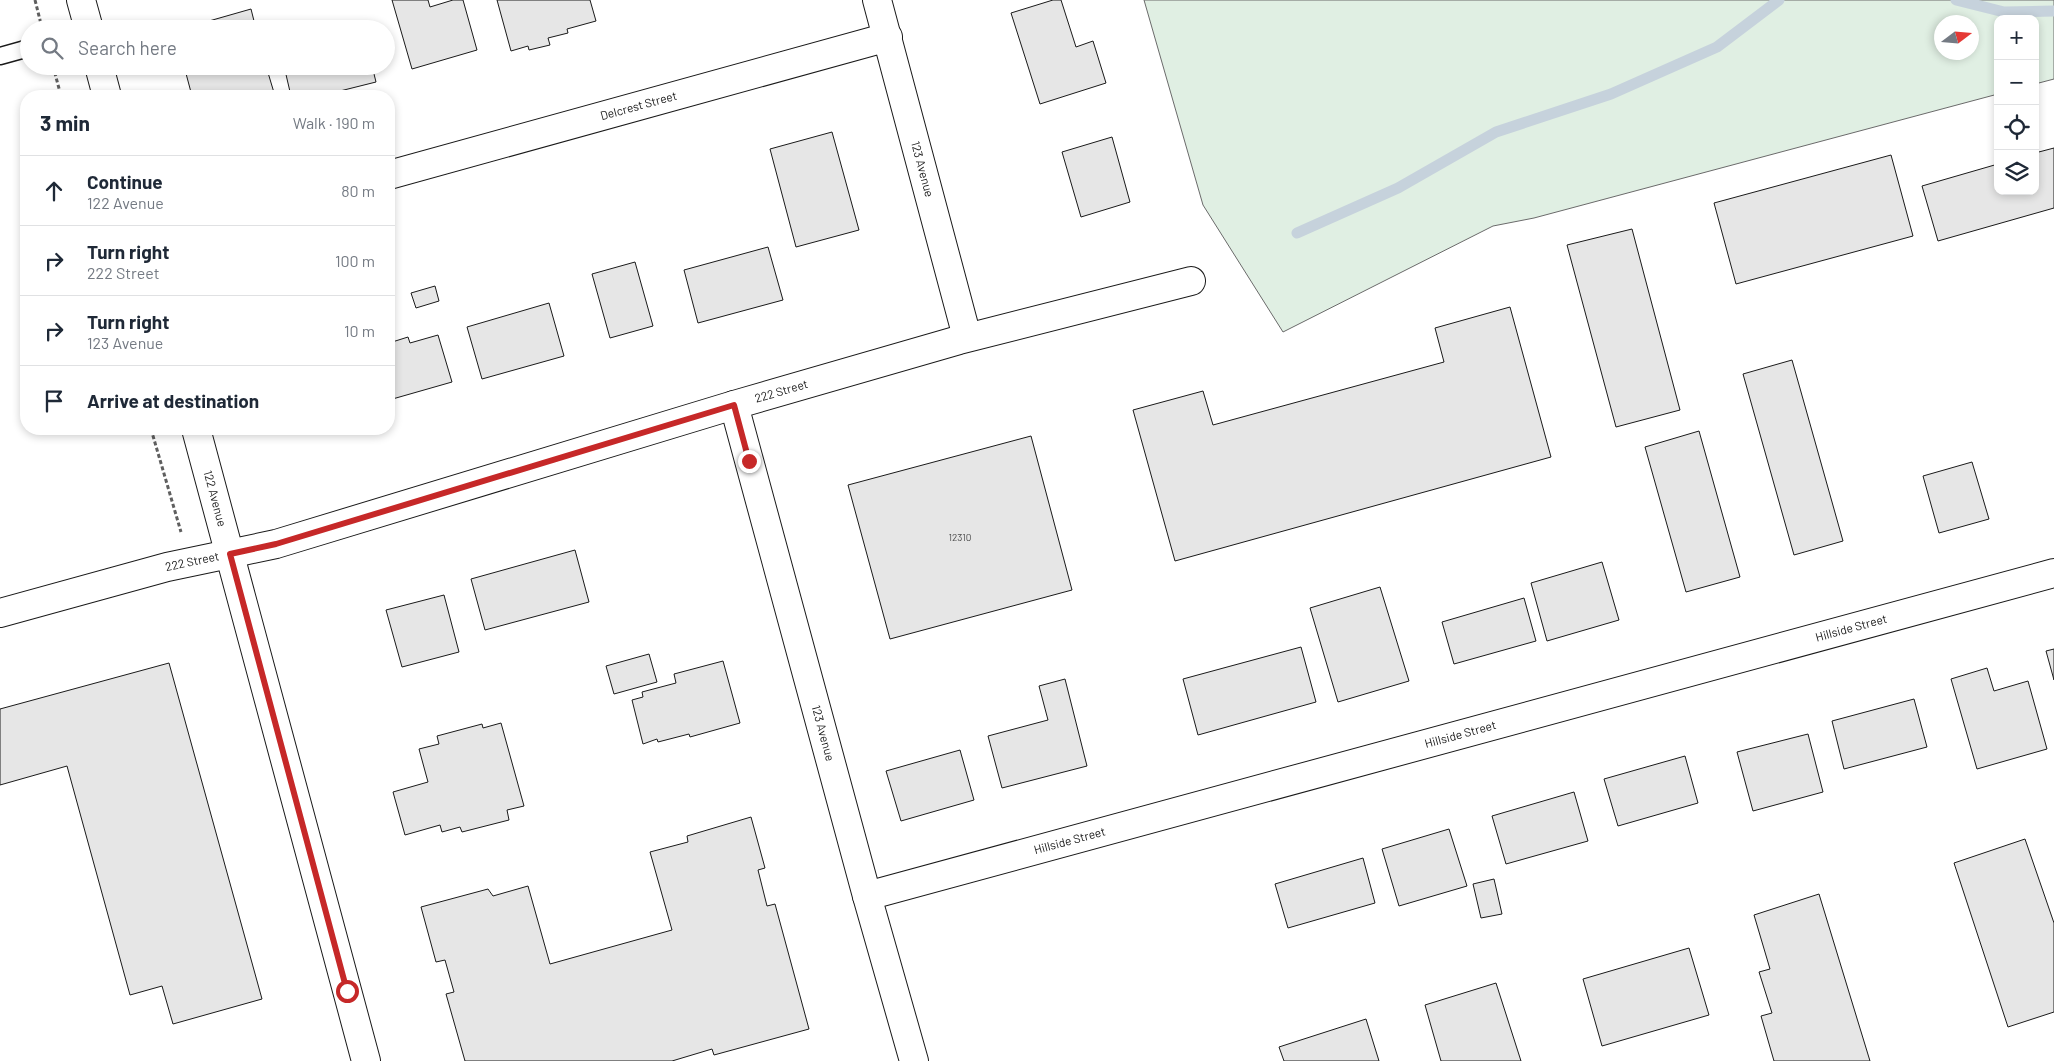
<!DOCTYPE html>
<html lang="en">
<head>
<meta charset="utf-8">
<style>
	:root { --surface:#fff; --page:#f2f2f3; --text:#1f2937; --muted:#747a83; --line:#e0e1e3 }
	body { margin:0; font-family:Barlow,sans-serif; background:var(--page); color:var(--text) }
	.controls { position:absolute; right:15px; top:15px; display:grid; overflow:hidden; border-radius:10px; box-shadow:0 2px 8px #0003 }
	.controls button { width:45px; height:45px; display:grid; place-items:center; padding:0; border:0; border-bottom:1px solid var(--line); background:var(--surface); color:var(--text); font:25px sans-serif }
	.compass { position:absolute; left:1934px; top:15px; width:45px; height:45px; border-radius:50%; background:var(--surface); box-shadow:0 2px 8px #0003; rotate:74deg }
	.stop { position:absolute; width:15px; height:15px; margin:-11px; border:4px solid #c62828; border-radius:50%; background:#fff }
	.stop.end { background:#c62828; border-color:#fff; box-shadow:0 1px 5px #0008 }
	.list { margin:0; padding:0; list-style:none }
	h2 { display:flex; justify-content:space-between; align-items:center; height:65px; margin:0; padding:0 20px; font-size:21px }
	h2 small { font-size:16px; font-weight:400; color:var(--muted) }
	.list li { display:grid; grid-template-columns:32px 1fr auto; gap:15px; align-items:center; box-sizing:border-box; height:70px; padding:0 20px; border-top:1px solid var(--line) }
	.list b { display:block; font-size:19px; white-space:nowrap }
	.list p { margin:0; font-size:16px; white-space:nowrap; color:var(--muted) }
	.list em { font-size:16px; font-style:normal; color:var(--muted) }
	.icon { flex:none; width:28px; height:28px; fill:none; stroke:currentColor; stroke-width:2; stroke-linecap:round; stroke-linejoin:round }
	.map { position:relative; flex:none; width:2054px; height:1061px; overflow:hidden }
	.search { position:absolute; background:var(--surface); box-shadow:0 2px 8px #0003; left:20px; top:20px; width:375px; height:55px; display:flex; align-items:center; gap:12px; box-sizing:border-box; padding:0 18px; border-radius:28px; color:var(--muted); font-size:19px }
	.panel { position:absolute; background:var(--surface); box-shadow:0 2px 8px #0003; left:20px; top:90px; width:375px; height:345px; border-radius:20px }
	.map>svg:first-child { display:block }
	.green { fill:#e0efe3; stroke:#6a6a6a; fill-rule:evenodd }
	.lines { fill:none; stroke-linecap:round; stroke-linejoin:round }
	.stream { stroke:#c6d2dc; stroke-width:11 }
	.building { fill:#e6e6e6; stroke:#1a1a1a }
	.lane-casing { stroke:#1a1a1a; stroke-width:19 }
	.street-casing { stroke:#1a1a1a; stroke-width:30 }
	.secondary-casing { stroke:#1a1a1a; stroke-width:30 }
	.path { stroke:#5f5f5f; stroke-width:3; stroke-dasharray:4 2.5; stroke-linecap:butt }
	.lane { stroke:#fff; stroke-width:16 }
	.street { stroke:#fff; stroke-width:28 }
	.secondary { stroke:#fff; stroke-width:28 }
	.route { stroke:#c62828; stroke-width:6 }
	.labels { text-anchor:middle; stroke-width:4; stroke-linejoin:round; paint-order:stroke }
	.number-label { font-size:10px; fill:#4d4d4d }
	.street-label { font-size:12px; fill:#1a1a1a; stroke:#fff }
</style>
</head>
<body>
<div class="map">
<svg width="2054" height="1061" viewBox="0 0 2054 1061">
	<rect width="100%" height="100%" fill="#fff"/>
	<path class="green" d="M1144 0H2054V79L2035 84V19H1998V94L1534 218 1493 226 1283 332 1203 205ZM1942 22H1972V52H1942Z"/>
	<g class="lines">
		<path class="stream" d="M1956 0 2004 12 2054 11
			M1297 233 1398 188 1496 132 1611 94 1717 47 1779 0"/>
	</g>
	<path class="building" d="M392 0H428L430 7 453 0H463L477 50 412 69Z
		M497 0H590L596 21 567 29 568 33 548 38 550 45 529 50 528 46 511 51Z
		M1053 0H1061L1076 47 1093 41 1106 83 1040 104 1011 13Z
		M251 9 256 29H211L209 21Z
		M184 66H266L275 96H192Z
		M284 66H372L376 82 320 96H291Z
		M832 132 859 230 796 247 770 149Z
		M1112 137 1130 202 1081 217 1062 152Z
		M2054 148V208L1938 241 1922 186 1998 164V191H2035V153Z
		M1891 155 1913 236 1736 284 1714 203Z
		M1632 229 1680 410 1616 427 1567 245Z
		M768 247 783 300 698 323 684 270Z
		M635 262 653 326 610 338 592 274Z
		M435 286 439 301 416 308 411 293Z
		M549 303 564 356 482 379 467 327Z
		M1510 307 1551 457 1175 561 1133 410 1203 391 1213 425 1444 362 1435 328Z
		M438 335 452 382 389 400V343L408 337 410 343Z
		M1792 360 1843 541 1794 555 1743 374Z
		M1699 431 1740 577 1686 592 1645 447Z
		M1031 436 1072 590 890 639 848 485Z
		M1972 462 1989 519 1939 533 1923 476Z
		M575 550 589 602 485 630 471 579Z
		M1602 562 1619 620 1547 641 1531 583Z
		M1380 587 1409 681 1338 702 1310 608Z
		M444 595 459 652 402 667 386 610Z
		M1524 598 1536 641 1454 664 1442 622Z
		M1301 647 1316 702 1198 735 1183 679Z
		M2054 649V680L2046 651Z
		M649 654 657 682 614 694 606 666Z
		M723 661 740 723 690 737 689 734 658 742 657 739 643 744 632 700 643 697 642 692 676 683 674 674Z
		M169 663 262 999 173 1024 162 986 130 995 67 766 0 785V709Z
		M1987 668 1994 691 2028 681 2047 749 1977 769 1951 679Z
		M1065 679 1087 766 1002 788 988 736 1048 720 1039 686Z
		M1914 699 1927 747 1844 769 1832 721Z
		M501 723 524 806 507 810 509 820 462 832 460 827 442 832 440 825 405 835 393 792 428 782 419 749 439 744 437 736 482 724 483 728Z
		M1808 734 1823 792 1753 811 1737 752Z
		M960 750 974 800 901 821 886 771Z
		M1685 756 1698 803 1618 826 1604 779Z
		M1574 792 1588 841 1506 864 1492 816Z
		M751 817 765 868 758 870 767 906 775 904 809 1029 714 1055 712 1049 672 1061H465L446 994 454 992 445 960 436 962 421 907 488 889 493 896 528 886 550 964 672 930 650 852 688 842 687 836Z
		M1449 829 1467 886 1399 906 1382 849Z
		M2025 839 2054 923V1012L2008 1027 1954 863Z
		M1363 858 1375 903 1288 928 1275 884Z
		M1494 879 1502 914 1481 918 1473 884Z
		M1819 894 1870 1061H1774L1761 1016 1772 1013 1759 972 1770 969 1754 915Z
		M1689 948 1709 1015 1602 1046 1583 979Z
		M1496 983 1521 1061H1441L1425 1005Z
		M1366 1019 1379 1061H1284L1279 1047Z"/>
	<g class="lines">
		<g class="lane-casing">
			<path id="lane" d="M0 56 29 48"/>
		</g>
		<g class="street-casing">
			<g id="street">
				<path id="s1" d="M877 0 967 337"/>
				<path id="s2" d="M389 175 888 37"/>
				<path id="s3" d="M734 405 867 896 914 1061"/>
				<path id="s4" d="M229 554 276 544 734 405 959 340 1191 281"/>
				<path id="s5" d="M867 896 2054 573"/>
			</g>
		</g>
		<g class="secondary-casing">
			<g id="secondary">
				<path d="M81 0 89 29"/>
				<path d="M99 66 107 96"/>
				<path id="s6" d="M196 429 366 1061"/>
				<path id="s7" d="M0 613 167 567 229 554"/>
			</g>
		</g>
		<path class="path" d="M35 0 41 24
			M53 66 61 96
			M151 429 181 532"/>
		<use href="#lane" class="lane"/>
		<use href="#street" class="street"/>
		<use href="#secondary" class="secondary"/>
	</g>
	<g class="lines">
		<path class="route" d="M347 991 230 554 276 544 734 405 749 461"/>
	</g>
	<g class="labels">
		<g class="number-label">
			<text x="960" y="541">12310</text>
		</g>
		<g class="street-label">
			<text dy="4" stroke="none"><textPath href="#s2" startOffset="259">Delcrest Street</textPath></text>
			<text dy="4" stroke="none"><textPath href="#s1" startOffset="175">123 Avenue</textPath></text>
			<text dy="4" stroke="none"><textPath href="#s4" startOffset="576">222 Street</textPath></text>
			<text dy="4" stroke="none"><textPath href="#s6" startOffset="72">122 Avenue</textPath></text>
			<text dy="4" stroke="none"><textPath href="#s7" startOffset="199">222 Street</textPath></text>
			<text dy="4" stroke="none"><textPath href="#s5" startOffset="1020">Hillside Street</textPath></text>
			<text dy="4" stroke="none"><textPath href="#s3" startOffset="340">123 Avenue</textPath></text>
			<text dy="4" stroke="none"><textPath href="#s5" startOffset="615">Hillside Street</textPath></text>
			<text dy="4" stroke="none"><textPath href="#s5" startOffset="210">Hillside Street</textPath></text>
		</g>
	</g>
</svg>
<div class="controls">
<button>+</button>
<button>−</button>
<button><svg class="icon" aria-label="locate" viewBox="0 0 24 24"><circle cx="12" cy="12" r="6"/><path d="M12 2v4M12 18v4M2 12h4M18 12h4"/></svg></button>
<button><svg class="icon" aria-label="layers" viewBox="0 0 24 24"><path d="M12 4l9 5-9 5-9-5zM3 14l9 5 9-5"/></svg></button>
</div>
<svg class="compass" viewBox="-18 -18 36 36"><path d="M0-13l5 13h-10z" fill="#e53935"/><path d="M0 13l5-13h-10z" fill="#747a83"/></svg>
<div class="stop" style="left:347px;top:991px"></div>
<div class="stop end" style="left:749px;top:461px"></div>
<div class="search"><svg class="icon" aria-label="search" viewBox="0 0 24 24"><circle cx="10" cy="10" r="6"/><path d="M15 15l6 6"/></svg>Search here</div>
<section class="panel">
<h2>3 min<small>Walk · 190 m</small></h2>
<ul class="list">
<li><svg class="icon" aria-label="ahead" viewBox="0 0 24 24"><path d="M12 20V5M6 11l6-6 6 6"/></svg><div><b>Continue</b><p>122 Avenue</p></div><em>80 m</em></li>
<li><svg class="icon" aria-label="right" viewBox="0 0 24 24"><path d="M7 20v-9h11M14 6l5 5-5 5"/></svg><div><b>Turn right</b><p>222 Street</p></div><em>100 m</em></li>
<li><svg class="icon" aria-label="right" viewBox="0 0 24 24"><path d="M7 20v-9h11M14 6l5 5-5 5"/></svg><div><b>Turn right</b><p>123 Avenue</p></div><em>10 m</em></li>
<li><svg class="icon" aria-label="arrive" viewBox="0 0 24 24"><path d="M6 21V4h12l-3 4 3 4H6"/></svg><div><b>Arrive at destination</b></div></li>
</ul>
</section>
</div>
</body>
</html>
